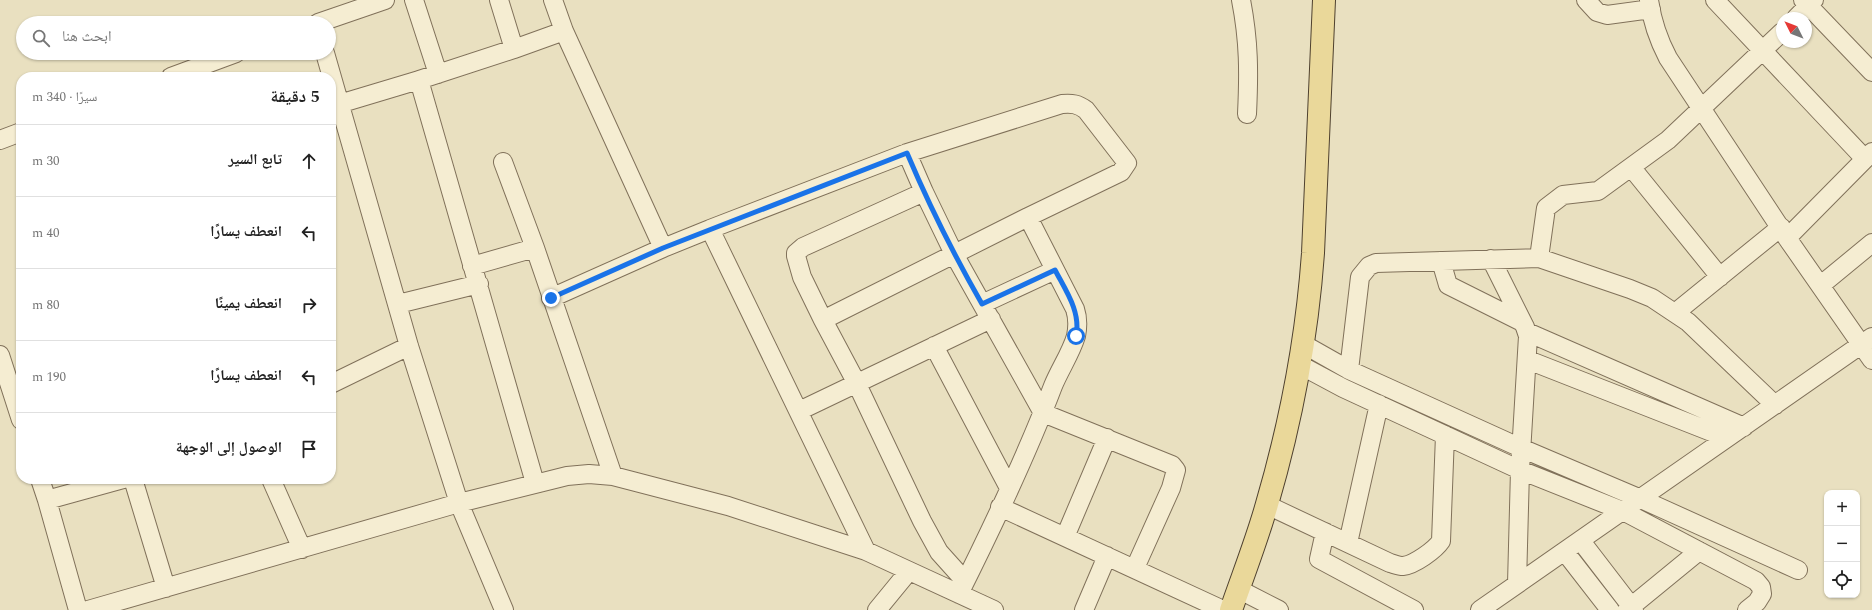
<!DOCTYPE html>
<html lang="ar">
<head>
<meta charset="utf-8">
<style>
	:root { --surface:#fff; --page:#f2f2f2; --text:#222; --muted:#767676; --line:#e0e0e0 }
	body { margin:0; font-family:Spectral,"Noto Naskh Arabic",serif; background:var(--page); color:var(--text); direction:rtl }
	.controls { position:absolute; right:12px; bottom:12px; display:grid; overflow:hidden; border-radius:8px; box-shadow:0 1px 3px #0004 }
	.controls button { width:36px; height:36px; display:grid; place-items:center; padding:0; border:0; border-bottom:1px solid var(--line); background:var(--surface); color:var(--text); font:20px sans-serif }
	.compass { position:absolute; left:1776px; top:12px; width:36px; height:36px; border-radius:50%; background:var(--surface); box-shadow:0 1px 3px #0004; rotate:312deg }
	.stop { position:absolute; width:12px; height:12px; margin:-9px; border:3px solid #1a73e8; border-radius:50%; background:#fff }
	.stop.end { background:#1a73e8; border-color:#fff; box-shadow:0 1px 4px #0008 }
	.list { margin:0; padding:0; list-style:none }
	h2 { display:flex; justify-content:space-between; align-items:center; height:52px; margin:0; padding:0 16px; font-size:17px }
	h2 small { font-size:13px; font-weight:400; color:var(--muted) }
	.list li { display:grid; grid-template-columns:26px 1fr auto; gap:12px; align-items:center; box-sizing:border-box; height:72px; padding:0 16px; border-top:1px solid var(--line) }
	.list b { display:block; font-size:15px; white-space:nowrap }
	.list em { font-size:13px; font-style:normal; color:var(--muted) }
	.icon { flex:none; width:22px; height:22px; fill:none; stroke:currentColor; stroke-width:2; stroke-linecap:round; stroke-linejoin:round }
	.map { position:relative; flex:none; width:1872px; height:610px; overflow:hidden; direction:ltr }
	.search { position:absolute; background:var(--surface); box-shadow:0 1px 3px #0004; left:16px; top:16px; width:320px; height:44px; display:flex; align-items:center; gap:10px; box-sizing:border-box; padding:0 14px; border-radius:22px; color:var(--muted); font-size:15px }
	.panel { position:absolute; background:var(--surface); box-shadow:0 1px 3px #0004; left:16px; top:72px; width:320px; height:412px; border-radius:16px; direction:rtl }
	.map>svg:first-child { display:block }
	.lines { fill:none; stroke-linecap:round; stroke-linejoin:round }
	.minor-casing { stroke:#80715a; stroke-width:20 }
	.major-casing { stroke:#4e402e; stroke-width:24 }
	.minor { stroke:#f5edd2; stroke-width:18 }
	.major { stroke:#ead89a; stroke-width:22 }
	.route { stroke:#1a73e8; stroke-width:5 }
</style>
</head>
<body>
<div class="map">
<svg width="1872" height="610" viewBox="0 0 1872 610">
	<rect width="100%" height="100%" fill="#e9e0c0"/>
	<g class="lines">
		<g class="minor-casing">
			<path id="minor" d="M414 0 438 74
				M499 0 514 49 419 80 535 483
				M553 0 564 31 663 248 710 229
				M1241 0C1249 41 1249 73 1247 114
				M1586 0 1597 12 1607 15 1651 9
				M1649 0C1652 21 1658 39 1668 58L1787 238 1872 360
				M1715 0 1865 159
				M1803 0 1872 72
				M1796 18 1814 0
				M318 23 385 0
				M514 49 564 31
				M325 53 409 346 459 503 504 610
				M171 77 236 53
				M339 104 419 80
				M0 140 21 132
				M907 153 924 192 954 254 1043 413 1172 465 1176 470 1171 488 1135 568
				M503 162 535 248 613 476
				M1631 167 1720 277
				M924 192 803 247 796 253V256L802 277 823 320 856 382 922 521 939 552 965 581
				M1787 238 1872 152
				M1539 258 1546 208 1563 195 1598 191 1668 140 1782 32
				M1491 259 1525 327 1528 336 1520 470 1517 584
				M1441 261 1448 285 1522 322
				M472 266 535 248
				M1821 285 1872 243
				M551 298 663 248
				M398 304 479 284
				M982 304 1055 270
				M1675 313 1781 227
				M823 320 1028 217
				M1527 332 1744 427
				M1303 344 1349 370
				M934 346 1009 488
				M0 355 21 420
				M1528 360 1727 438
				M1300 365 1343 388 1520 470 1623 511 1756 581 1761 587 1762 594 1757 602 1747 610
				M331 384 409 346
				M1775 405 1688 322 1652 298 1630 289 1539 258 1376 263 1369 266 1360 277 1349 370 1521 448 1641 499 1798 570
				M799 411 991 319
				M40 479 47 500
				M133 479 166 588
				M271 479 302 549
				M1267 505 1390 563C1394 564 1399 566 1403 566 1414 565 1435 550 1441 541L1445 435
				M1000 507 1223 610
				M1325 532 1319 559 1414 610
				M1065 537 1107 438
				M1581 541 1634 610
				M1348 543 1379 404
				M866 551 710 229 907 153 1062 104C1072 103 1078 104 1086 110L1127 163 1121 172 1028 217 1075 309C1078 318 1078 326 1076 336 1071 353 1060 369 1053 386 1026 457 993 526 959 594
				M1565 552 1610 610
				M1238 589 1279 610
				M78 610 47 500 123 479
				M88 610 459 503 567 476 589 474 613 476 728 506 866 551 994 610
				M877 610 909 571
				M1084 610 1107 556
				M1480 610 1872 337
				M1627 610 1699 551"/>
		</g>
		<g class="major-casing">
			<path id="major" d="M1231 610C1243 575 1257 540 1267 504 1291 422 1307 338 1313 253L1324 0"/>
		</g>
		<use href="#minor" class="minor"/>
		<use href="#major" class="major"/>
	</g>
	<g class="lines">
		<path class="route" d="M551 298 663 248 907 153C929 205 954 255 982 304L1055 270C1066 291 1081 312 1076 336"/>
	</g>
</svg>
<div class="controls">
<button>+</button>
<button>−</button>
<button><svg class="icon" aria-label="locate" viewBox="0 0 24 24"><circle cx="12" cy="12" r="6"/><path d="M12 2v4M12 18v4M2 12h4M18 12h4"/></svg></button>
</div>
<svg class="compass" viewBox="-18 -18 36 36"><path d="M0-13l5 13h-10z" fill="#e53935"/><path d="M0 13l5-13h-10z" fill="#767676"/></svg>
<div class="stop" style="left:1076px;top:336px"></div>
<div class="stop end" style="left:551px;top:298px"></div>
<div class="search"><svg class="icon" aria-label="search" viewBox="0 0 24 24"><circle cx="10" cy="10" r="6"/><path d="M15 15l6 6"/></svg>ابحث هنا</div>
<section class="panel">
<h2>5 دقيقة<small>سيرًا · 340 m</small></h2>
<ul class="list">
<li><svg class="icon" aria-label="ahead" viewBox="0 0 24 24"><path d="M12 20V5M6 11l6-6 6 6"/></svg><div><b>تابع السير</b></div><em>30 m</em></li>
<li><svg class="icon" aria-label="left" viewBox="0 0 24 24"><path d="M17 20v-9H6M10 6l-5 5 5 5"/></svg><div><b>انعطف يسارًا</b></div><em>40 m</em></li>
<li><svg class="icon" aria-label="right" viewBox="0 0 24 24"><path d="M7 20v-9h11M14 6l5 5-5 5"/></svg><div><b>انعطف يمينًا</b></div><em>80 m</em></li>
<li><svg class="icon" aria-label="left" viewBox="0 0 24 24"><path d="M17 20v-9H6M10 6l-5 5 5 5"/></svg><div><b>انعطف يسارًا</b></div><em>190 m</em></li>
<li><svg class="icon" aria-label="arrive" viewBox="0 0 24 24"><path d="M6 21V4h12l-3 4 3 4H6"/></svg><div><b>الوصول إلى الوجهة</b></div></li>
</ul>
</section>
</div>
</body>
</html>
